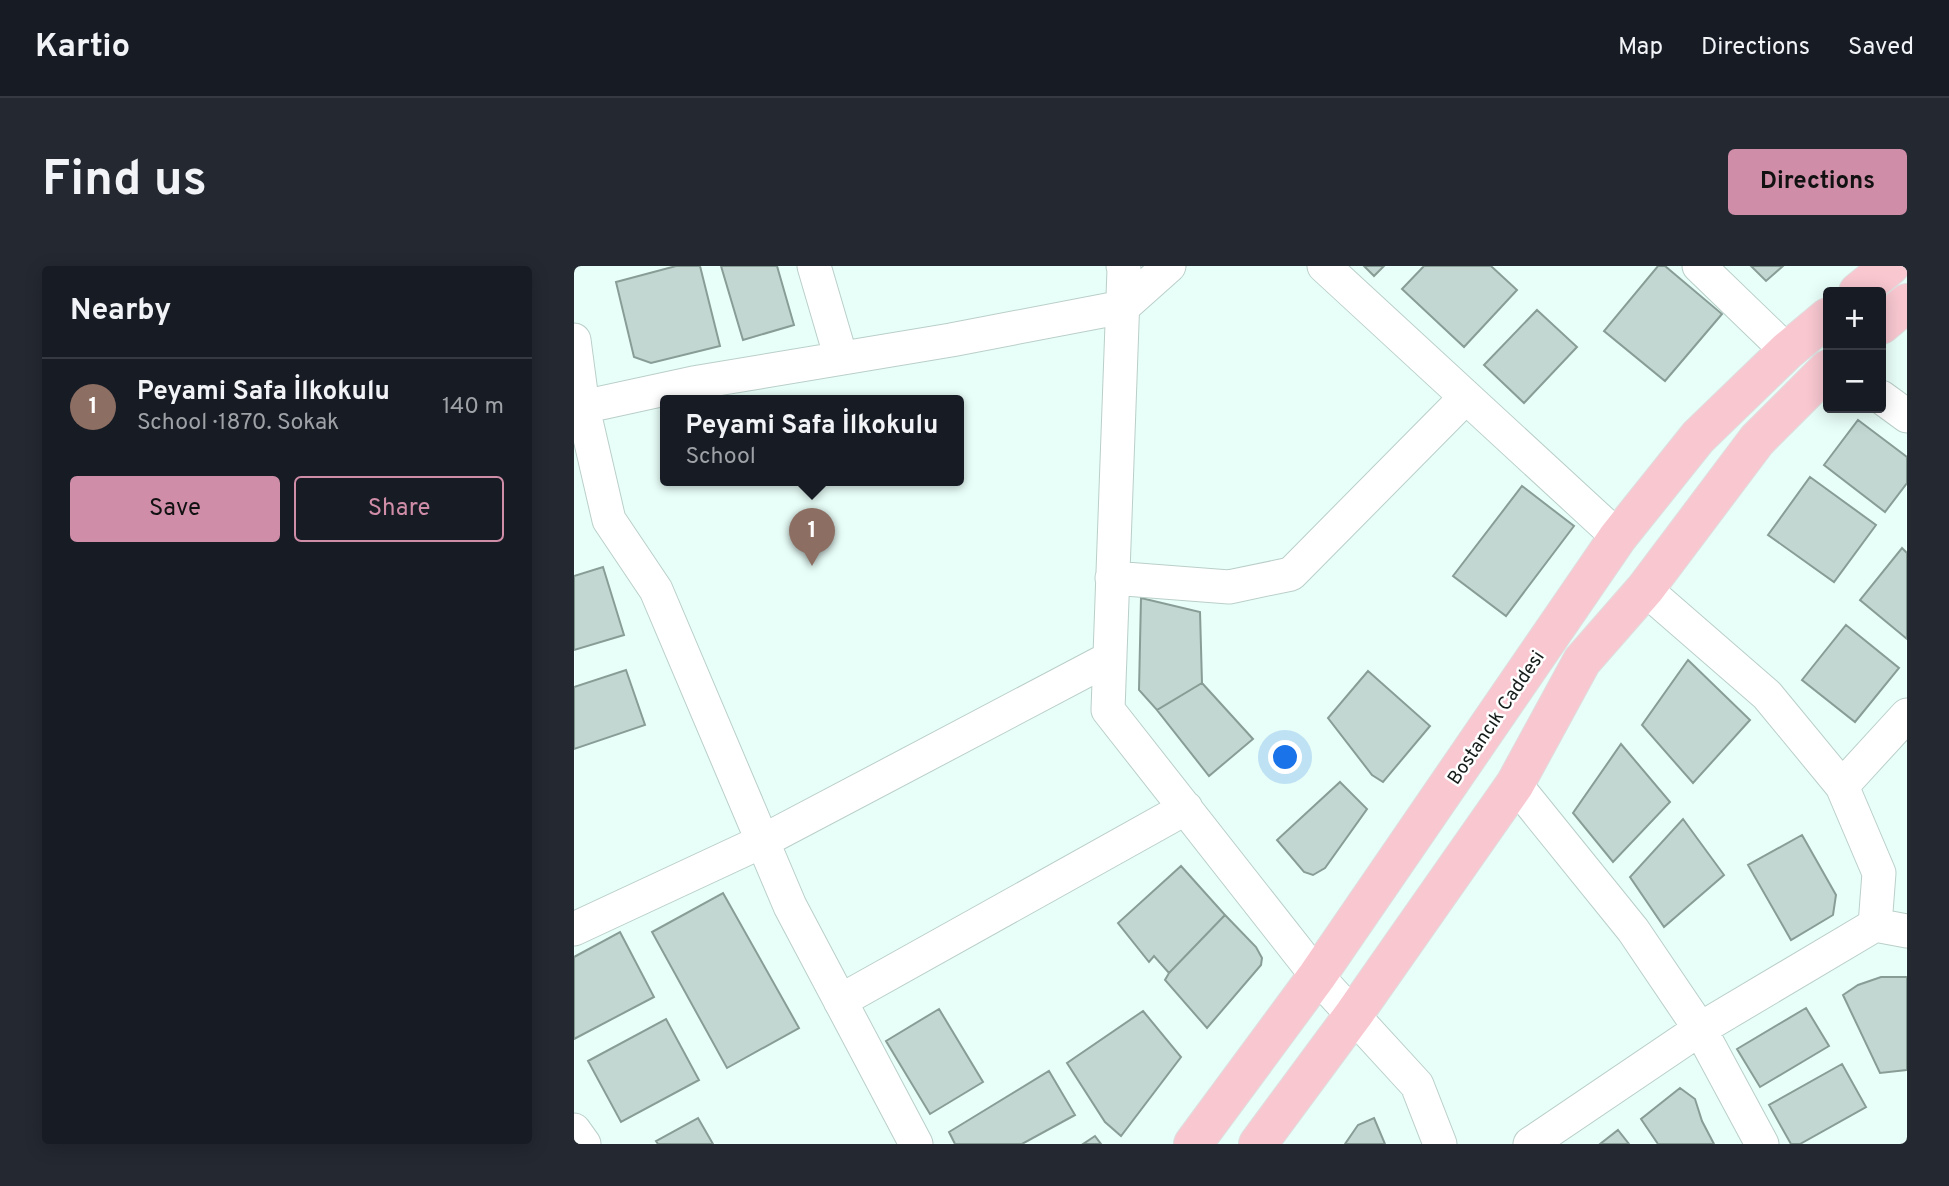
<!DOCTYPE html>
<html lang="en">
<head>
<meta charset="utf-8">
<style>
	:root { --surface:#171b24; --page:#242831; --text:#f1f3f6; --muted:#9ea1a6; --line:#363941; --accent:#cf8da8 }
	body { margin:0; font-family:Overpass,sans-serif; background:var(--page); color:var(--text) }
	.controls { position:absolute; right:21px; top:21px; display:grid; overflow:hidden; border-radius:7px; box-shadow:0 4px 18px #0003 }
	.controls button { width:63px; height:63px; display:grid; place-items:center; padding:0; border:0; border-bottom:2px solid var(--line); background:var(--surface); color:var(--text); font:35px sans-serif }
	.you { position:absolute; left:712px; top:492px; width:24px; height:24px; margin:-18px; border:5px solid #fff; border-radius:50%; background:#1a73e8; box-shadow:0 0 0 10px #1a73e833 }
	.badge { display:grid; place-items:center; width:46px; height:46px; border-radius:50%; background:var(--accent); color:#fff; font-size:23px; font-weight:700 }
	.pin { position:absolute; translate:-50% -58px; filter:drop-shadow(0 2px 4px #0008) }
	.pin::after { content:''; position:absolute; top:37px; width:24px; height:21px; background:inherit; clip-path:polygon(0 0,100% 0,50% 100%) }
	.popup { position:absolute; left:86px; top:129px; width:304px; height:91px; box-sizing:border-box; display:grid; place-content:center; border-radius:7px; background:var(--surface); filter:drop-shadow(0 2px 5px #0005); font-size:23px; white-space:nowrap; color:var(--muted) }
	.popup b { font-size:26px; color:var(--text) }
	.popup::after { content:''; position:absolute; left:50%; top:100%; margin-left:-14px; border:14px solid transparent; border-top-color:var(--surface) }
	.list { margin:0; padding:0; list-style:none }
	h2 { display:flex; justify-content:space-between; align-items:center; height:91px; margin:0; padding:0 28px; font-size:30px }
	h2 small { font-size:23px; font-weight:400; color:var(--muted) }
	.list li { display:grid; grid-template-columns:46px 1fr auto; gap:21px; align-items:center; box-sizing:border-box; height:98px; padding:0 28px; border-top:2px solid var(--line) }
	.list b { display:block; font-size:26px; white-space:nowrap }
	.list p { margin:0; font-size:23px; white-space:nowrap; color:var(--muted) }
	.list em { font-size:23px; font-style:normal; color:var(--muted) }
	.actions { display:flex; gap:14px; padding:21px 28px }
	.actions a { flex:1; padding:16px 0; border:2px solid var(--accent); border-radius:7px; text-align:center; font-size:24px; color:var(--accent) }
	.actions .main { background:var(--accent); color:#111 }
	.map { position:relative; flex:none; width:1333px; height:878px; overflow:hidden; border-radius:7px }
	header { display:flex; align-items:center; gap:42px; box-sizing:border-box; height:98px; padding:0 35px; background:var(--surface); border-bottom:2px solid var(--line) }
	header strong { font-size:33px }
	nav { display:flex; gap:38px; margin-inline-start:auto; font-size:24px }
	.intro { display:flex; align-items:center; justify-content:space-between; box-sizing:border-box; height:168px; padding:0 42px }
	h1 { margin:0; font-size:49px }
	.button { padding:18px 32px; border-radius:7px; background:var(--accent); color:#111; font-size:24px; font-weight:700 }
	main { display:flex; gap:42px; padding:0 42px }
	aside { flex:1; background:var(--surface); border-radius:7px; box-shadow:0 4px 18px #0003 }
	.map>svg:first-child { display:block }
	.building { fill:#c2d7d1; stroke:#899d97; stroke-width:2 }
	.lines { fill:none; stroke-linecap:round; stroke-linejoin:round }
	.minor-casing { stroke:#bacfc9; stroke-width:35 }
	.major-casing { stroke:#dedfdf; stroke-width:40 }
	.minor { stroke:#fff; stroke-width:33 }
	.major { stroke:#f8c7d0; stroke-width:38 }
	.labels { text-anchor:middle; stroke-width:5; stroke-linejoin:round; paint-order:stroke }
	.street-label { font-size:19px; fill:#151d1b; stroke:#fff }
</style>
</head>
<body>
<header>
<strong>Kartio</strong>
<nav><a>Map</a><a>Directions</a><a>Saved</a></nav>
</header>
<div class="intro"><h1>Find us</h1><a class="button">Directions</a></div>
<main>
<aside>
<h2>Nearby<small></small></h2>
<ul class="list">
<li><span class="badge" style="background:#8d6e63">1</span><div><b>Peyami Safa İlkokulu</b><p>School · 1870. Sokak</p></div><em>140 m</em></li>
</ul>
<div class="actions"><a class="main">Save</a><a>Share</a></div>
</aside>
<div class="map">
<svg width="1333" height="878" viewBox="0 0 1333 878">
	<rect width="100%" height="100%" fill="#e8fef8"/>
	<path class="building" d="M102 0H126L146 80 77 97 60 91 42 16Z
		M147 0H203L220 59 169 74Z
		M790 0H810L800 10Z
		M850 0H917L943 24 890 81 828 23Z
		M1084 0H1091L1148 48 1091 115 1030 65Z
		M1177 0H1209L1192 15Z
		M963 44 1003 81 950 137 910 99Z
		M1284 154 1333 191V217L1311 246 1250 199Z
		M1236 211 1302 259 1260 316 1194 269Z
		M948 220 1000 260 932 350 879 310Z
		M1328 282 1333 287V373L1286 334Z
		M29 301 50 369 0 384V310Z
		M567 332 626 346 628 417 583 444 565 424Z
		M1272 359 1325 402 1281 456 1228 414Z
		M1114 394 1176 454 1119 517 1068 459Z
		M52 404 71 459 0 483V421Z
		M794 405 856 460 809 516 798 509 754 452Z
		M628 417 679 473 635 510 583 444Z
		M1047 478 1096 536 1039 596 999 547Z
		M766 516 793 543 751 602 739 609 730 606 703 574Z
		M1109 553 1150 609 1090 661 1056 611Z
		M1228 569 1262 629 1259 649 1217 674 1174 599Z
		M607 600 651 649 595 707 580 690 575 696 544 657Z
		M149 627 225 762 153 802 78 666Z
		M651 649 682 681 688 692 687 699 633 762 591 714 595 707Z
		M46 666 80 731 0 773V691Z
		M1307 711H1333V804L1306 807 1269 729 1284 719Z
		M1232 742 1255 780 1186 821 1163 783Z
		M365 743 409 816 356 848 312 775Z
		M569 745 607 791 547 870 531 856 493 797Z
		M92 753 125 814 47 856 14 795Z
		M1268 798 1292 841 1226 878H1217L1195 839Z
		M475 805 501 849 448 878H381L375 866Z
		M1106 822 1121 833 1128 855 1140 878H1084L1067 853Z
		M124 852 139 878H84L82 875Z
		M800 852 811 878H771L784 859Z
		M1044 864 1055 878H1026Z
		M521 870 527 878H509Z"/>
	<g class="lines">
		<g class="minor-casing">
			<path id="minor" d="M240 0 267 92
				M549 0 550 3 534 444 743 710 843 819 866 878
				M750 0 1044 271
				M1125 0 1213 85
				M0 74 9 142 35 254 82 324 216 640 342 878
				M1307 131 1333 150
				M0 143 119 117 377 74 549 41 595 0
				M538 312 655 321 717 308 892 131
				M1071 323 1193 429 1268 520 1305 607 1301 659
				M941 518 1059 664 1126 763 1188 878
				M1268 520 1333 449
				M0 663 189 575 536 392
				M266 735 612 542
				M0 864 10 878
				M956 878 1126 763 1301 659 1333 665"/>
		</g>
		<g class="major-casing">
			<path id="major" d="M1284 26 1316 0
				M1307 59 1333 37
				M619 878 743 710 1044 271 1124 171 1213 85 1254 51
				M684 878 780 748 941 518 1008 395 1071 323 1183 174 1254 103"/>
		</g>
		<use href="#minor" class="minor"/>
		<use href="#major" class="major"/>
	</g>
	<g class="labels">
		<g class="street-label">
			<text transform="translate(921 451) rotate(-56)" y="7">Bostancık Caddesi</text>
		</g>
	</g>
</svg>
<div class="controls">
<button>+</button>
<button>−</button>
</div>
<div class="you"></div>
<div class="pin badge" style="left:238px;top:300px;background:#8d6e63">1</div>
<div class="popup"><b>Peyami Safa İlkokulu</b>School</div>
</div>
</main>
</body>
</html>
